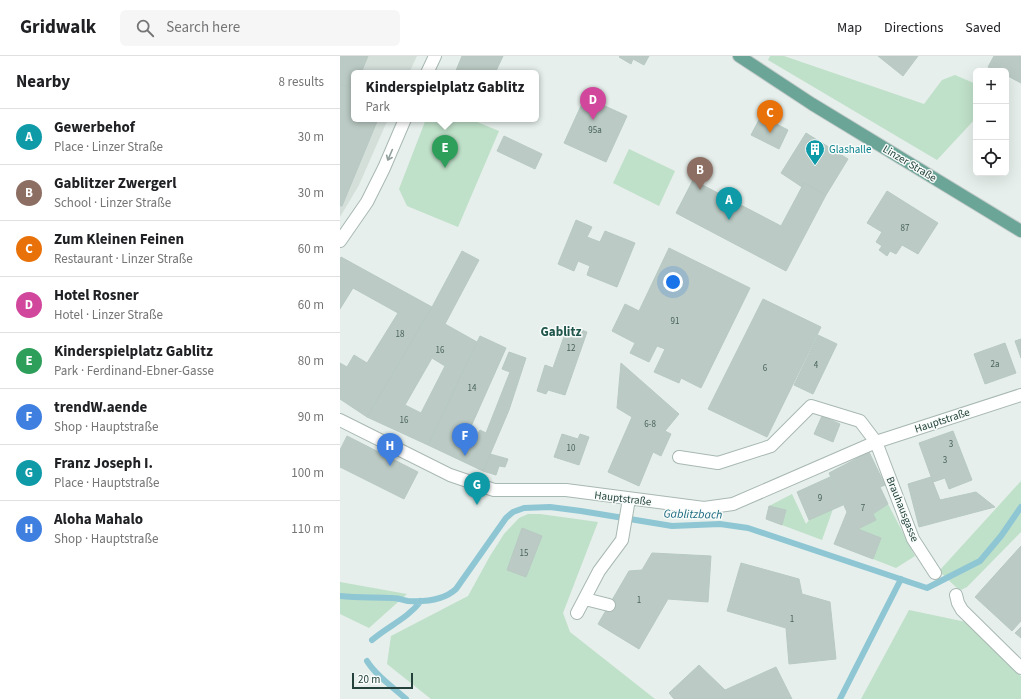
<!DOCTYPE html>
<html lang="en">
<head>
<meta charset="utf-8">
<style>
	:root { --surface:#fff; --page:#f6f6f6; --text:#202124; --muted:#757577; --line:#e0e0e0; --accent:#111827 }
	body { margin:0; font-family:"Source Sans 3",sans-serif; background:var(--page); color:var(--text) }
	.controls { position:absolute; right:12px; top:12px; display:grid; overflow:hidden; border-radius:6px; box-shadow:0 4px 16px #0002 }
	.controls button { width:36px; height:36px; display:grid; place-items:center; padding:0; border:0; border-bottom:1px solid var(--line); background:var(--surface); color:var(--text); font:20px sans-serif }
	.scale { position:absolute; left:12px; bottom:10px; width:61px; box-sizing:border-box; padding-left:4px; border:2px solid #24423b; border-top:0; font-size:11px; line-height:14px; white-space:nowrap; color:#24423b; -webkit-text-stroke:3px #f7fbf9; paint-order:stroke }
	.you { position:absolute; left:333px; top:226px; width:14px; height:14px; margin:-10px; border:3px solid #fff; border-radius:50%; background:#1a73e8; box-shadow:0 0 0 6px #1a73e833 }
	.badge { display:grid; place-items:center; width:26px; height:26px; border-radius:50%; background:var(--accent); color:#fff; font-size:13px; font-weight:700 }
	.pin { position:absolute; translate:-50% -33px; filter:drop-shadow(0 1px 2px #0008) }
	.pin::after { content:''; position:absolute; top:21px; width:14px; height:12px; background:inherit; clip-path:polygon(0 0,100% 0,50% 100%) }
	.popup { position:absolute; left:11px; top:14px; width:188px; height:52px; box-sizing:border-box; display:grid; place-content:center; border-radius:6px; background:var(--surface); filter:drop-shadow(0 1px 3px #0005); font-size:13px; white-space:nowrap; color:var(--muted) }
	.popup b { font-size:15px; color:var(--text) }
	.popup::after { content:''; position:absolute; left:50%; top:100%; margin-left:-8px; border:8px solid transparent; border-top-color:var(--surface) }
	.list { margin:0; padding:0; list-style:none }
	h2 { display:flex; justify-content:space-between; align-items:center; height:52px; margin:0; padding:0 16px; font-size:17px }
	h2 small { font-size:13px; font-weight:400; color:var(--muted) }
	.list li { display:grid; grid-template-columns:26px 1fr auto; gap:12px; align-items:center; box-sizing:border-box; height:56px; padding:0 16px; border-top:1px solid var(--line) }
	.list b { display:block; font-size:15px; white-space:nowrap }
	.list p { margin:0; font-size:13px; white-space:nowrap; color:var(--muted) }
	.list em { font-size:13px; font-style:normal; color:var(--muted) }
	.icon { flex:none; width:22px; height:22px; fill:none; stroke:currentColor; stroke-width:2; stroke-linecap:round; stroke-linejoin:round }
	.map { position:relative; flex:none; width:681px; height:643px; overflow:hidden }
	header { display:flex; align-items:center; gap:24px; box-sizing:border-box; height:56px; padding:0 20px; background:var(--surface); border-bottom:1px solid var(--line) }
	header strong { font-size:19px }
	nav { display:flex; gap:22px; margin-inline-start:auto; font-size:14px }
	.search { width:280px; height:36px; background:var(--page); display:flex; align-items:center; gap:10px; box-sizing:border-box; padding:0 14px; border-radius:6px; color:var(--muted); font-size:15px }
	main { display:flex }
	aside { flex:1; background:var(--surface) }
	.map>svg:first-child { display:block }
	.built { fill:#d4dfda }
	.green { fill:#bfe0c9 }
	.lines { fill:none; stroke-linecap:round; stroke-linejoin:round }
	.stream { stroke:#8ec6d4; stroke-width:6 }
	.building { fill:#bbcac4; stroke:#b8c9c3; fill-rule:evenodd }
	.minor-casing { stroke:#a8b8b3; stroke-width:14 }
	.major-casing { stroke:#c2cac8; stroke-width:14 }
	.minor { stroke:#fff; stroke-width:12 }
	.major { stroke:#6aa598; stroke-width:12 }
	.oneway { stroke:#92a09d }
	.labels { text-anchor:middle; stroke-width:3; stroke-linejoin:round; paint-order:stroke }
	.number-label { font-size:9px; fill:#4a645d }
	.culture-label { font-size:11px; fill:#0d838f; stroke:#f7fbf9; text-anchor:start }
	.street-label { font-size:11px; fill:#24423b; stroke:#f7fbf9 }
	.water-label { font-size:12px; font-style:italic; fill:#1c6a80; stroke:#f7fbf9 }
	.quarter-label { font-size:13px; font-weight:bold; fill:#1f554a; stroke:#f7fbf9 }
</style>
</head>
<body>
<header>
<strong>Gridwalk</strong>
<div class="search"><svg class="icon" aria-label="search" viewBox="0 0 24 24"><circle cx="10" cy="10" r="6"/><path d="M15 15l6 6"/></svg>Search here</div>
<nav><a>Map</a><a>Directions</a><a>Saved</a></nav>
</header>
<main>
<aside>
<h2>Nearby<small>8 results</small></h2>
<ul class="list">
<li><span class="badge" style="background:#0f9aa8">A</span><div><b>Gewerbehof</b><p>Place · Linzer Straße</p></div><em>30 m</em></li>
<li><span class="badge" style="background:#8d6e63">B</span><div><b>Gablitzer Zwergerl</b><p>School · Linzer Straße</p></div><em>30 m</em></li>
<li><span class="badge" style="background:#e8710a">C</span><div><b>Zum Kleinen Feinen</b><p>Restaurant · Linzer Straße</p></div><em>60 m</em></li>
<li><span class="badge" style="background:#d1479c">D</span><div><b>Hotel Rosner</b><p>Hotel · Linzer Straße</p></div><em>60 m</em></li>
<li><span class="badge" style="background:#2e9e5b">E</span><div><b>Kinderspielplatz Gablitz</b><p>Park · Ferdinand-Ebner-Gasse</p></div><em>80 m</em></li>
<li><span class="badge" style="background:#3f7fe0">F</span><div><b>trendW.aende</b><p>Shop · Hauptstraße</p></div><em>90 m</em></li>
<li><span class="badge" style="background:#0f9aa8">G</span><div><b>Franz Joseph I.</b><p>Place · Hauptstraße</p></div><em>100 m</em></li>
<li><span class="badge" style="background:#3f7fe0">H</span><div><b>Aloha Mahalo</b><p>Shop · Hauptstraße</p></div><em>110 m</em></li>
</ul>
</aside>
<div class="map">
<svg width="681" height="643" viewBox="0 0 681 643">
	<rect width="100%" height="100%" fill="#e6efeb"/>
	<path class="built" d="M0 0H77L69 17H14V63H48L19 129 0 161Z"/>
	<path class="green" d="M430 0H444L584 48 602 24 615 19 636 28V62L597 104 428 4Z
		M86 63H130L159 75 118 171 67 150 59 133Z
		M289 93 335 115 319 150 273 127Z
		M681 425V476L627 531 621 534 617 532 599 515Z
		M452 438 466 468 469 464 493 453 482 484 442 469 446 454 429 450Z
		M548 448 575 500 556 512 533 503 541 482 518 473 536 464 533 458Z
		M188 458H200L258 466 223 557 230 576 315 643H91L47 608 51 580 128 540 150 500 164 478 179 462Z
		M0 526 67 538 29 572 0 558Z
		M569 554 626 566 681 620V643H521Z"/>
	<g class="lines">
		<path class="stream" d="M0 540C18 542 35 541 53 542 58 542 63 544 68 545 84 546 104 544 116 533L166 462 173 456 184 452 210 451 241 455 332 470 380 468 408 472 587 532 640 505 661 480 681 451
			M32 584C48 570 67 563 81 545
			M27 605C36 620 53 631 66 643
			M500 643 561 523"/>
	</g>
	<path class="building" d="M0 0H28L21 17H14V33L0 28Z
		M122 0H163L155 17H115Z
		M280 0H309L304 9 293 3 291 8 279 1Z
		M538 0H578L563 20Z
		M654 0H681V27L666 19V15H657L648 11Z
		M0 28 14 33V63H38L2 150H0Z
		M245 41 287 60 266 106 224 87Z
		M421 60 448 74 439 93 411 79Z
		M466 77 508 103 486 139 464 127 462 131 441 117Z
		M164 80 202 98 195 113 157 95Z
		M353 124 441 170 464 127 486 139 446 215 336 157Z
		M547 135 598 167 578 198 562 189 556 198 550 195 547 200 539 194 542 190 536 186 542 176 527 167Z
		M236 164 252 171 247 181 260 186 265 175 295 187 277 231 247 219 250 210 238 205 234 215 218 208Z
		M329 192 410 232 361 332 341 322 339 327 314 316 325 293 317 290 309 306 290 297 295 287 272 275 285 248 299 255Z
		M122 195 139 204 105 268 137 286 88 389 27 361 92 251ZM92 302 105 310 81 357 65 349Z
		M1 201 92 251 27 361 0 343V307L7 311 14 299 27 307 58 257 13 232 0 253V203Z
		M423 243 481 271 427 381 368 353Z
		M228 269 247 276 225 339 208 334 206 338 197 335 205 309 213 312Z
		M478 279 497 288 473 338 454 329Z
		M140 280 166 292 129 375 137 379 140 374 146 377 170 316 162 313 169 296 186 302 169 354 143 415 88 389Z
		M681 283V302L675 285Z
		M665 287 676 317 645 328 634 298Z
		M281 307 339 358 325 375 331 378 321 400 313 396 299 430 268 416 292 361 277 352Z
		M482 360 500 368 493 386 474 378Z
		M613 375 632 424 609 433 605 422 593 426 579 387Z
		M222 378 238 383 240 378 249 381 239 409 214 401Z
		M7 380 78 416 64 443 0 411V394Z
		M529 396 545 429 540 431 548 448 533 458 536 464 518 473 541 482 533 503 494 488 507 456 489 417Z
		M150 398 168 403 165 411 159 410 156 419 143 415Z
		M490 421 503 449 469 464 457 436Z
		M591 421 600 444 636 436 655 451 579 471 568 428Z
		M429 450 446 454 442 469 426 463Z
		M182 472 202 480 186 521 167 514Z
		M681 490V565L672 575 635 541Z
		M312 497 371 500 368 546 328 543 299 593 258 568 289 515 302 514Z
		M401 507 459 523 462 538 490 546 496 603 449 608 446 572 387 555Z
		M681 571V582L675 577Z
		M359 609 385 634 436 611 452 643H334L329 637Z"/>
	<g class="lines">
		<g class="minor-casing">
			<path id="minor" d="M87 17 95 0
				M0 185 27 146 44 112 65 63
				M0 364 110 419 154 434H226L364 452 393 448 536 386 681 339
				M339 401 378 407 431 390 471 350 520 365 536 386 573 483 595 517
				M616 539 618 547 622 554 681 612
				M245 543 269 549
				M237 557 259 515 282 484 289 443"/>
		</g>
		<g class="major-casing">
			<path id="major" d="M399 0 472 48 681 175"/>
		</g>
		<use href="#minor" class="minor"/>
		<use href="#major" class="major"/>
	</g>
	<defs><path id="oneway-shaft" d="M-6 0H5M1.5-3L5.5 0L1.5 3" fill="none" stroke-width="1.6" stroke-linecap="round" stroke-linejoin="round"/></defs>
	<use class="oneway" href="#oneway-shaft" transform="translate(50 99) rotate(113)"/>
	<defs>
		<g id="building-pin" transform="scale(1)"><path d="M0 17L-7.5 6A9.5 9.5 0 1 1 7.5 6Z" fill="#0f9aa8" stroke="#f7fbf9"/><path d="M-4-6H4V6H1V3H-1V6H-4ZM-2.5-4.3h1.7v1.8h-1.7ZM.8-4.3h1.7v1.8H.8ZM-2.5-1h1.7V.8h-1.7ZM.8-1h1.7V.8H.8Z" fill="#fff"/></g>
	</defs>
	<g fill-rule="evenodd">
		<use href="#building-pin" x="475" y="93"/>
	</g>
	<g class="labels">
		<g class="number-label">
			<text x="255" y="77">95a</text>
			<text x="565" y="175">87</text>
			<text x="335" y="268">91</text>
			<text x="60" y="281">18</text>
			<text x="231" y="295">12</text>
			<text x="100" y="297">16</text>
			<text x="655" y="311">2a</text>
			<text x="476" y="312">4</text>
			<text x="425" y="315">6</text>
			<text x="132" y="335">14</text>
			<text x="64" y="367">16</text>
			<text x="310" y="371">6-8</text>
			<text x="611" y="391">3</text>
			<text x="231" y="395">10</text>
			<text x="605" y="407">3</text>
			<text x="480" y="445">9</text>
			<text x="523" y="455">7</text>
			<text x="184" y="500">15</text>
			<text x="299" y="547">1</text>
			<text x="452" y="566">1</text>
		</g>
		<g class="culture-label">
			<text x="489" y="97">Glashalle</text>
		</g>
		<g class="street-label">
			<text transform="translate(570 107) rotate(31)" y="4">Linzer Straße</text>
			<text transform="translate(602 364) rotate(-18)" y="4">Hauptstraße</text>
			<text transform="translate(283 442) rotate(7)" y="4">Hauptstraße</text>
			<text transform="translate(563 453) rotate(68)" y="4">Brauhausgasse</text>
		</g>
		<g class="water-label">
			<text transform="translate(353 458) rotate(1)" y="4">Gablitzbach</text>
		</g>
		<g class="quarter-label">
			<text x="221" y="280">Gablitz</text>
		</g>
	</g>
</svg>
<div class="controls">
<button>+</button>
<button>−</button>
<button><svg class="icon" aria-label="locate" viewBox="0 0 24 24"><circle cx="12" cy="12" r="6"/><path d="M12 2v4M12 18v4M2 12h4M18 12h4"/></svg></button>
</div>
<div class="scale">20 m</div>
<div class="you"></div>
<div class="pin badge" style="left:389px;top:164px;background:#0f9aa8">A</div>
<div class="pin badge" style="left:360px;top:134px;background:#8d6e63">B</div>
<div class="pin badge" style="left:430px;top:77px;background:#e8710a">C</div>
<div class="pin badge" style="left:253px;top:64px;background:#d1479c">D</div>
<div class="pin badge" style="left:105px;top:112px;background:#2e9e5b">E</div>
<div class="popup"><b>Kinderspielplatz Gablitz</b>Park</div>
<div class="pin badge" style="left:125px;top:400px;background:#3f7fe0">F</div>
<div class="pin badge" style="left:137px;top:449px;background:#0f9aa8">G</div>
<div class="pin badge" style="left:50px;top:410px;background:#3f7fe0">H</div>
</div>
</main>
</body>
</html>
